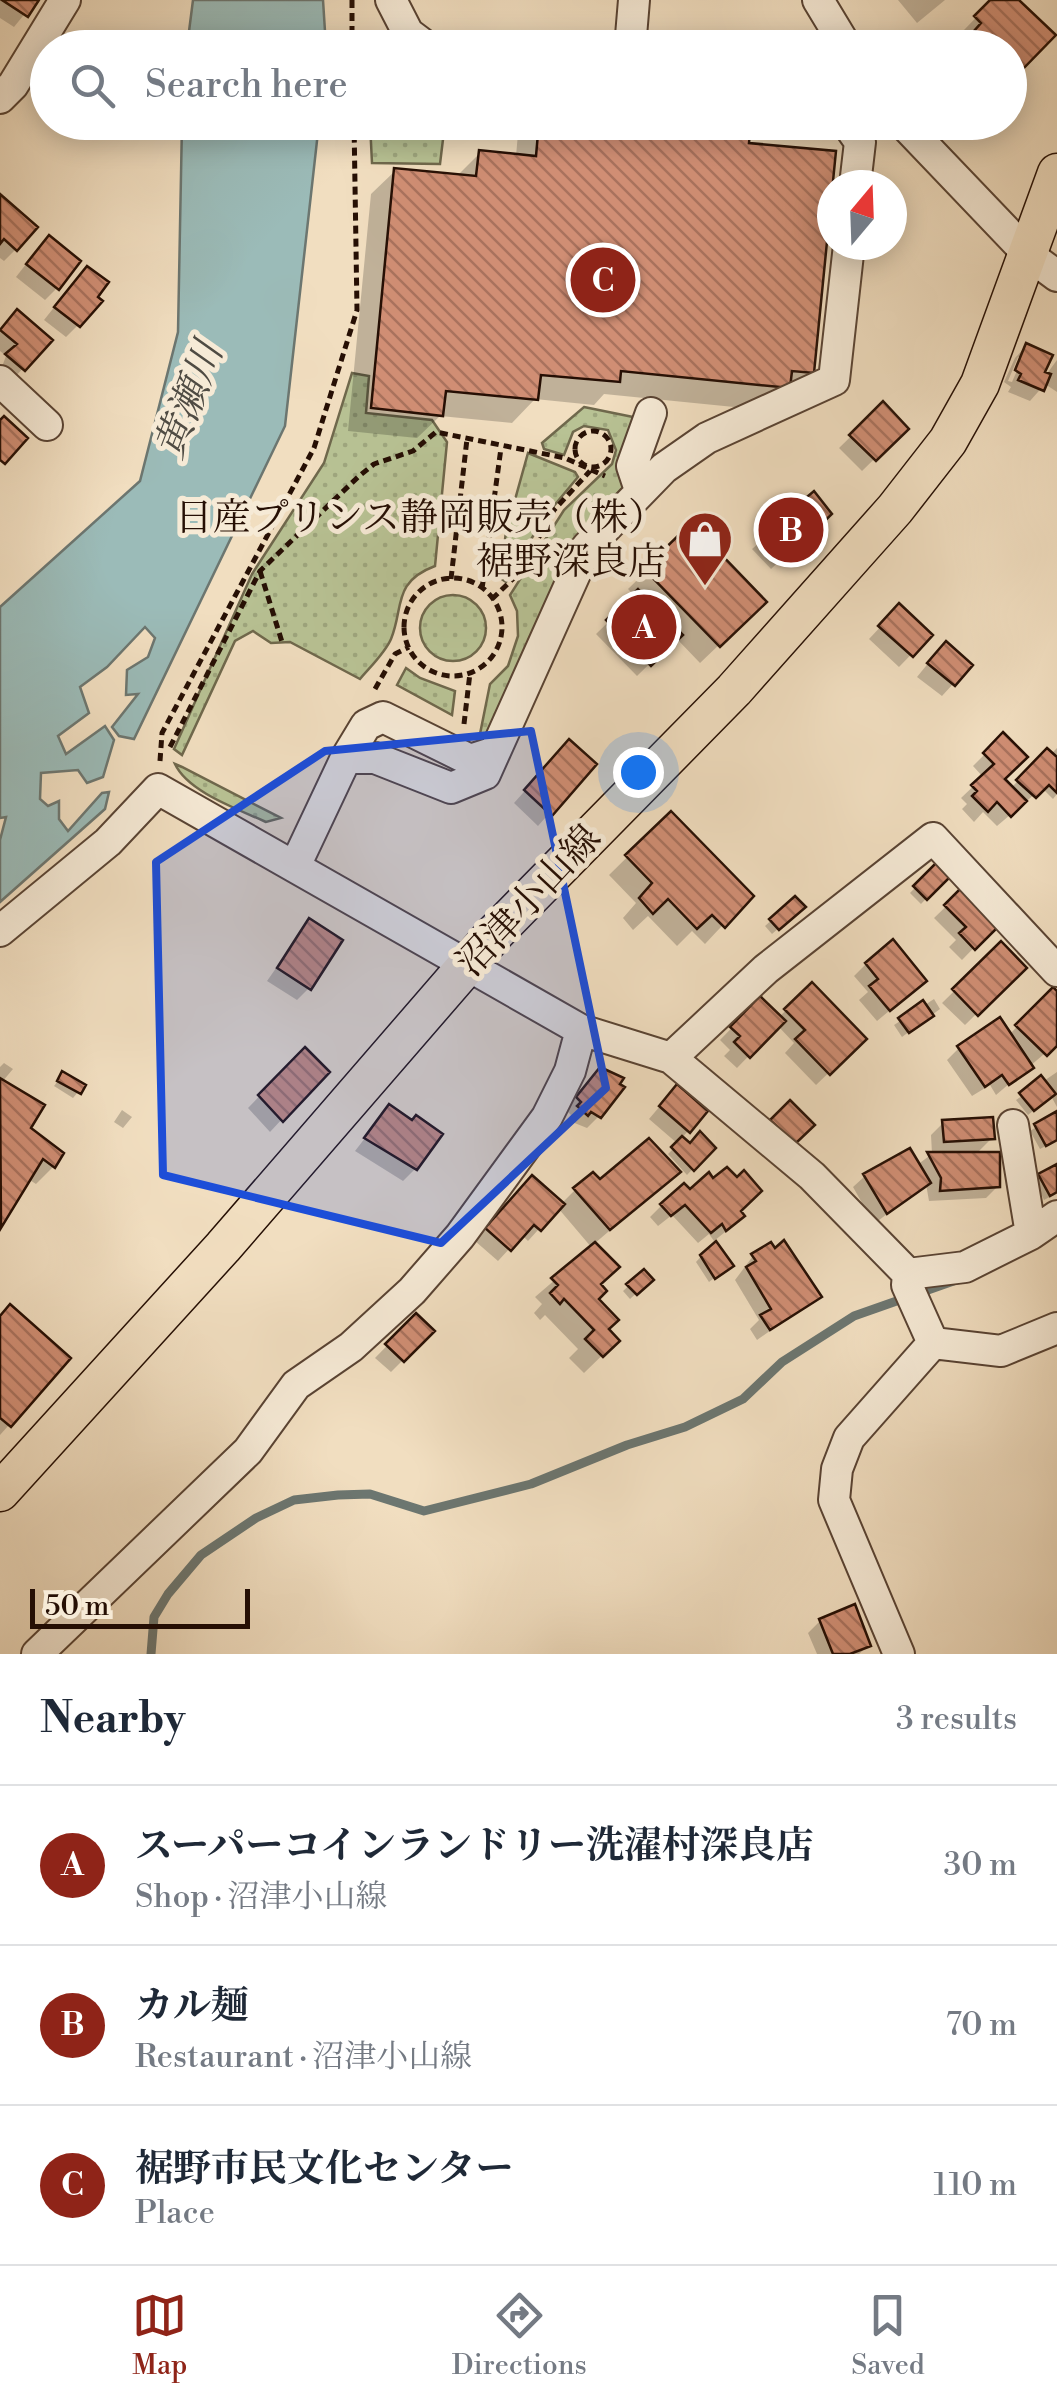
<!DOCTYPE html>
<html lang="en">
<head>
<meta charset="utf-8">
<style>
	:root { --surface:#fff; --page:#f2f2f3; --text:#1f2937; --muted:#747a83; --line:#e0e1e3; --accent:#8f2418 }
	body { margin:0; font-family:"Libre Bodoni","Noto Serif JP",serif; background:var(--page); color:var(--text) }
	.compass { position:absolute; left:817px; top:170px; width:90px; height:90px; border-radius:50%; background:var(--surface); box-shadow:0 5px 25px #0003; rotate:19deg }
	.scale { position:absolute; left:30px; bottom:25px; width:220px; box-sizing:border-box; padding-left:10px; border:5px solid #260f04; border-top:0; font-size:28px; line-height:35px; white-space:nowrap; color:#260f04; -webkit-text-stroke:8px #f6ead6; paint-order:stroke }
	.you { position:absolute; left:638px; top:772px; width:35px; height:35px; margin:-25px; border:8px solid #fff; border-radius:50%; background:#1a73e8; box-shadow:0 0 0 15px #1a73e833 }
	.badge { display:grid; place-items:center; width:65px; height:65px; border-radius:50%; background:var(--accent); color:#fff; font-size:32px; font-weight:700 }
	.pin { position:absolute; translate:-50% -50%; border:5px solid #fff; box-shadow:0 2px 10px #0006 }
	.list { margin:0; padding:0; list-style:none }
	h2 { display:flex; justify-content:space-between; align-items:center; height:130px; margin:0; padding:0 40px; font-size:42px }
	h2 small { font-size:32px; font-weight:400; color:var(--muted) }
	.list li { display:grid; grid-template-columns:65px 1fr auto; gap:30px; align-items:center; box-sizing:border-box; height:160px; padding:0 40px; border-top:2px solid var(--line) }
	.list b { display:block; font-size:38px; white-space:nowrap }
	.list p { margin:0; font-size:32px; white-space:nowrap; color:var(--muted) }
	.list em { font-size:32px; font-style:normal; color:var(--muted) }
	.icon { flex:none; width:55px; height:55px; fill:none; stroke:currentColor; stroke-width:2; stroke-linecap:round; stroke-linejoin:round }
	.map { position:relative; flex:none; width:1057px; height:1654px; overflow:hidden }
	.search { position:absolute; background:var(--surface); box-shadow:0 5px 25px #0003; left:30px; right:30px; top:30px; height:110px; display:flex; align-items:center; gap:25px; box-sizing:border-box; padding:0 35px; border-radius:55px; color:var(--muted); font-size:38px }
	.sheet { height:610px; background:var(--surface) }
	nav { display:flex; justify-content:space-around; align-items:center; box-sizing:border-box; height:140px; border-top:2px solid var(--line); background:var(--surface); font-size:28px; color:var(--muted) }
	nav a { display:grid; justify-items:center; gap:5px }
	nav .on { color:var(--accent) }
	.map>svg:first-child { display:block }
	.grass { fill:url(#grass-dots); stroke:#6f684c; stroke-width:2.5 }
	.water { fill:#9bbbb8; stroke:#6c7670; stroke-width:2.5 }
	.shadow { fill:#0003; fill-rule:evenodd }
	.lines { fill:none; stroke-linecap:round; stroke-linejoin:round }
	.stream { stroke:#6c7670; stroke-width:9 }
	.building { fill:url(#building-back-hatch); stroke:#260f04; stroke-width:2.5 }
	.minor-casing { stroke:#594333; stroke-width:34 }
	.major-casing { stroke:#260f04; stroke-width:41 }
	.path { stroke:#260f04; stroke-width:5; stroke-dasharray:8 5; stroke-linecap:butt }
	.minor { stroke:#f6ead6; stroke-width:30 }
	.major { stroke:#f1dec0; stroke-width:38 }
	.marked { fill:#1d4ed8; fill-opacity:0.2; stroke:#1d4ed8; stroke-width:8; stroke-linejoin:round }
	.labels { text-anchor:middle; stroke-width:10; stroke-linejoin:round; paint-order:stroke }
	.poi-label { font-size:38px; fill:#260f04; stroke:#f6ead6; text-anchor:end }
	.street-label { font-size:38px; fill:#260f04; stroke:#f6ead6 }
	.water-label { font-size:40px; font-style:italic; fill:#4f4b43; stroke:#f6ead6 }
</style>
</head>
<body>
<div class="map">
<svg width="1057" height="1654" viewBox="0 0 1057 1654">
	<defs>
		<pattern id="grass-dots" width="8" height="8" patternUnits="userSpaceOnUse" patternTransform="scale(2.5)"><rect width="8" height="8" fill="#b8c294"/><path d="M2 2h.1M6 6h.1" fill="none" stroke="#9ea67e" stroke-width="1.8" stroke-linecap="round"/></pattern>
		<pattern id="building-back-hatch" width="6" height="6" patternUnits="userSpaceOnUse" patternTransform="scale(2.5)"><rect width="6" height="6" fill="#d08e74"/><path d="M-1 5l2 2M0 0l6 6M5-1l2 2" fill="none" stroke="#a9725d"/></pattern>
	</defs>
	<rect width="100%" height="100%" fill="#f1dec0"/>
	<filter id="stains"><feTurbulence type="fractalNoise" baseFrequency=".002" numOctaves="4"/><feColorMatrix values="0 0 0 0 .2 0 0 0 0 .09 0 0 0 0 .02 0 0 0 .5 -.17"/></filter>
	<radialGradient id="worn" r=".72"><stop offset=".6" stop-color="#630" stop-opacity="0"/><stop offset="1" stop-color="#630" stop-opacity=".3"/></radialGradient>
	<path class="grass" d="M370 123H445L440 164 372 163Z
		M352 373 369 376 366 413 432 420 447 442 435 566C392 582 404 608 391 639 385 653 370 667 360 679L290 642 271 643 253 631 235 641 182 755 174 749 252 574 324 463Z
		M584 407 638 418 623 487 590 522 567 564 488 742 478 744 490 684 508 666 518 636 517 611 510 595 564 510 612 464 616 450 608 430 584 426 573 432 564 455 544 449 542 443Z
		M528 453 575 472 578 477 543 519 506 582 500 578 506 532Z
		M420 628a33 33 0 1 1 66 0a33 33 0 1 1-66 0Z
		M406 668 420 678 455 691 452 715 397 685Z
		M175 764 182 767 281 818 266 822C238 809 188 792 175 764Z"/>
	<path class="water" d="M193 0H323L326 47H187Z
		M182 123H319L285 426 134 739 119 736 112 727 138 694 126 695 127 670 148 657 155 638 145 627 107 667 80 687 89 713 58 736 66 754 105 726 114 740 103 777 87 783 78 770 41 773 40 799 48 806 59 801V819L68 831 102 793 109 792 105 809 0 902V840L6 817 0 818V607L140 481 178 332Z"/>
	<path class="shadow" d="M0 0H36L14 27 0 18Z
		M898 0H945L917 23Z
		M993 0H1015L1052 35 1010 79V48L964 45 972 37 964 30Z
		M519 122H749L746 145 812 372 788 396 764 410 604 394 594 405 535 399 512 423 440 416 417 438 348 431 371 194 395 171 456 177 480 153 516 156Z
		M0 198 16 249 4 261 0 258Z
		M37 250 57 288 45 300 16 277Z
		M75 281 78 325 66 337 44 320Z
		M17 313 49 341 11 381 0 372 6 356 0 351V331Z
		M1026 346 1042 373 1046 375 1057 360V392L1045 384 1030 401 1008 392 1011 387 1004 382 1015 358ZM1018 357H1023L1012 382 1008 381Z
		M883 405 905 429 862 471 839 448Z
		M814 495 829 514 771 569 752 549Z
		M691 527 764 602 700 663 676 638 637 676 596 634 635 596 628 589Z
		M899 607 930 635 899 667 869 639Z
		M934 656 953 684 942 696 917 677Z
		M1003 736 1001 779 1010 789 1047 751 1051 754 1057 748V794L1053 799 1042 788 997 826 983 812 974 822 962 809 967 804 961 798 983 777 973 766Z
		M558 754 593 764 538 826 514 803Z
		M671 814 750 896 705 944 692 931 677 946 648 916 633 930 623 918 636 903 609 875Z
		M936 866 947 877 921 904 910 893Z
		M961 892 995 926 962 960 949 947 956 940 934 918Z
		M795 899 803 907 772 934 765 926Z
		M309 921V988L297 1000 267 981Z
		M1001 945 1024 967 965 1025 942 1003Z
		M866 964 912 992 877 1021 859 1000 868 992 854 976Z
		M812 986 864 1039 816 1085 785 1053 794 1043 778 1026 737 1068 724 1056 730 1050 720 1040 760 999 779 1017Z
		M1053 990 1057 994V1043L996 1095 990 1085 972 1096 947 1060 959 1048 1009 1035Z
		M934 999 940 1009 902 1037 894 1025Z
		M304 1050 326 1072 270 1132 248 1108Z
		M4 1063 13 1069 2 1082 54 1166 36 1184 28 1179 0 1224V1067Z
		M1057 1072V1107L1051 1096 1028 1115 1016 1100Z
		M63 1074 83 1086 73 1098 54 1086Z
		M588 1082 599 1116 587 1128 567 1120 571 1115 566 1110Z
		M666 1099 688 1131 681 1139 689 1146 712 1148 687 1175 668 1154 678 1144 649 1119Z
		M389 1107 415 1169 403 1181 355 1151Z
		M122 1110 132 1117 123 1128 114 1122Z
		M1057 1114V1140L1040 1149 1030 1131Z
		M943 1123 992 1138 976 1154 998 1186 986 1198 929 1201 926 1184 874 1224 853 1187 865 1176 917 1165 932 1154 931 1135Z
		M1057 1167V1193L1044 1200 1035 1181Z
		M678 1172 594 1244 595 1299 606 1330 617 1341 584 1373 569 1358 578 1349 545 1315 540 1320 534 1313 542 1304 535 1297 592 1248 558 1208 528 1241 522 1235 498 1261 475 1241 520 1190 561 1204 575 1190 599 1183Z
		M713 1181 738 1211 730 1228 714 1241 709 1234 698 1243 672 1215 658 1226 650 1217 662 1205Z
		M714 1242 731 1265 709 1282 696 1262Z
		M753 1256 818 1297 757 1340 750 1329 759 1320 735 1280Z
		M644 1272 651 1280 630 1299 623 1291Z
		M416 1316 432 1331 391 1372 375 1358Z
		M0 1318 9 1425 0 1435Z
		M820 1621 869 1645 859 1654H817L808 1633Z"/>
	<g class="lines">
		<path class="stream" d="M151 1654 154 1617 168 1594 201 1555 256 1518 294 1500 338 1495 370 1494 424 1511 531 1484 627 1445 685 1427 743 1399 782 1362 854 1316 962 1278"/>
	</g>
	<path class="building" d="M2 0H39L28 17Z
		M990 0H1019L1056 35 1018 74 1010 66V48H990L974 31 981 23 974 16Z
		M539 122H751L749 143 836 151 814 373 792 371 790 388 621 371 620 382 541 375 538 400 446 391 443 416 371 408 394 168 476 176 479 150 536 156Z
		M0 194 38 227 17 251 4 239 0 244Z
		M49 235 81 261 59 290 26 264Z
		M87 266 109 282 98 297 103 301 80 327 54 307Z
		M17 309 53 340 25 371 5 354 17 344 0 330Z
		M1026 343 1053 355 1045 372 1051 374 1044 391 1018 380 1021 374 1015 370Z
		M883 401 909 429 876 461 849 435Z
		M4 416 28 438 5 464 0 460V420Z
		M814 491 832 514 785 559 762 535Z
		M691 523 767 602 720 647 644 569Z
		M638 589 683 635 651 666 606 620Z
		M899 603 933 635 913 657 878 626Z
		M946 641 973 665 955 686 927 663Z
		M1003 732 1028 757 1005 779 1027 801 1011 817 997 802 988 812 972 796 977 791 971 785 994 764 983 753Z
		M569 739 597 764 552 816 524 790Z
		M1047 748 1057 757V793L1049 785 1036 798 1016 780Z
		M671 811 754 896 725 928 712 915 697 929 668 899 653 914 639 898 652 883 625 855Z
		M936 863 950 877 927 900 913 886Z
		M961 888 999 926 975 950 959 933 966 927 944 905Z
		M795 896 806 907 779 930 769 919Z
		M309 918 343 940 311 990 277 968Z
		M893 939 927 981 890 1011 869 986 878 979 865 963Z
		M1001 941 1027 968 978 1016 952 989Z
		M812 982 867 1039 830 1075 795 1039 805 1030 784 1009Z
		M1053 987 1057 991V1046L1047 1056 1015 1025Z
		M760 996 786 1021 750 1058 734 1042 740 1036 730 1027Z
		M923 1000 934 1016 909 1033 898 1018Z
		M1000 1017 1034 1068 1009 1085 1002 1075 985 1087 957 1046Z
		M305 1047 330 1072 283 1122 258 1095Z
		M600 1067 624 1078 620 1084 625 1087 601 1118 591 1112 588 1116 577 1106 581 1102 576 1097Z
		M62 1071 86 1085 81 1094 57 1081Z
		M1041 1075 1056 1094 1034 1111 1019 1093Z
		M0 1078 45 1105 31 1128 64 1153 55 1168 43 1159 1 1228Z
		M677 1084 708 1111 690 1133 659 1106Z
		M790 1100 815 1125 795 1144 770 1120Z
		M389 1104 412 1120 416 1115 443 1134 417 1170 364 1138Z
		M1057 1111V1140L1046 1146 1034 1124Z
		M993 1117 995 1139 944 1142 942 1120Z
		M700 1131 716 1148 694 1171 671 1147 682 1136 690 1143Z
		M649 1138 681 1172 610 1230 573 1188 593 1172 600 1179Z
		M910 1148 931 1183 887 1214 863 1174Z
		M927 1152H1000V1187L940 1191 941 1178Z
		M1057 1164V1192L1050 1196 1038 1174Z
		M727 1167 737 1177 744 1170 762 1191 741 1211 745 1216 726 1231 722 1224 711 1233 685 1205 671 1216 660 1204 684 1183 690 1189 709 1172 713 1178Z
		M532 1175 565 1204 541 1231 534 1225 511 1251 485 1228Z
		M784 1240 822 1297 770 1330 760 1315 771 1309 746 1267 756 1261 751 1254 771 1242 775 1248Z
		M716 1241 734 1266 715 1279 700 1255Z
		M595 1242 620 1267 601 1284 607 1291 599 1299 619 1320 609 1329 620 1341 603 1357 585 1339 594 1330 564 1299 560 1304 550 1293 558 1285 551 1278Z
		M644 1269 654 1280 637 1295 626 1284Z
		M10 1304 71 1358 11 1427 0 1418V1316Z
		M416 1313 435 1331 404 1362 385 1344Z
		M855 1604 871 1646 850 1654H833L819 1619Z"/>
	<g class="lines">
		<g class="minor-casing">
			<path id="minor" d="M391 0 408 33 428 48
				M818 0 847 48
				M630 48 634 0
				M0 98 13 85 65 0
				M846 122 860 142 855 185
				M902 122 1030 256 1057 276
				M0 381 47 425
				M640 490 632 466 651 413
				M346 758 366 725 383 717 470 760 495 752
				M295 866 346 758H375L451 788 485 774 587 547 664 468 707 438 834 380 849 245
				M0 931 108 842 158 789 581 1030 671 1058 812 1176 908 1274 965 1267 1031 1234 1013 1125
				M671 1058 766 969 933 838 1057 971
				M1031 1234 1057 1216
				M908 1274 907 1285 933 1343
				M37 1654 248 1451 296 1385 351 1347 412 1291 460 1236 547 1117 570 1071 581 1030
				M899 1654 834 1500 837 1469 849 1438 933 1343 1001 1351 1057 1328"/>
		</g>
		<g class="major-casing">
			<path id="major" d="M0 1492 223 1247 495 933 734 690 895 509 948 441 980 384 1057 173"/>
		</g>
		<path class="path" d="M352 0V48
			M575 449a18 18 0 1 1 36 0a18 18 0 1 1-36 0Z
			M260 571 282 642
			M404 627a49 49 0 1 1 98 0a49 49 0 1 1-98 0Z
			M451 579 467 439
			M482 589 501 448
			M492 599 519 573 554 510 590 471
			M375 689 395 654 409 647
			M464 724 470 673
			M170 747 260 571 358 477 374 464 413 451 436 432 565 458 605 476
			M160 761 162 733 314 448 357 310 354 122"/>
		<use href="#minor" class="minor"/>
		<use href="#major" class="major"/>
	</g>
	<path class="marked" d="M531 731 606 1088 441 1243 163 1175 156 862 325 751Z"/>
	<defs>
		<g id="shop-pin" transform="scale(2.875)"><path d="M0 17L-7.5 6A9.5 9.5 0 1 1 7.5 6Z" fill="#8f2418" stroke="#f6ead6"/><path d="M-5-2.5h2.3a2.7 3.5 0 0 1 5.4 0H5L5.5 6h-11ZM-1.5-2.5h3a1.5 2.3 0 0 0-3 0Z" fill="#fff"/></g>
	</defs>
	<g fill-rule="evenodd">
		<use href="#shop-pin" x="705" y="539"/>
	</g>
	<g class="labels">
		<g class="poi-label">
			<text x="666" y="530">日産プリンス静岡販売（株）<tspan x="666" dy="44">裾野深良店</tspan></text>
		</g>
		<g class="street-label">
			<text transform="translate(528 900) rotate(-47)" y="13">沼津小山線</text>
		</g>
		<g class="water-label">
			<text transform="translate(188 400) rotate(-69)" y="14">黄瀬川</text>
		</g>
	</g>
	<rect width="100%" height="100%" filter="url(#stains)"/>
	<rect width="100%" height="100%" fill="url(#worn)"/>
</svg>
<svg class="compass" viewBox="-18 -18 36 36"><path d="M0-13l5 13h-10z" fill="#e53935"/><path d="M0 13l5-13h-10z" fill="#747a83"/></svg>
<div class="scale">50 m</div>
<div class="you"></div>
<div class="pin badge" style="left:644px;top:627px">A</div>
<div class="pin badge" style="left:791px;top:530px">B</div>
<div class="pin badge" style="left:603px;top:280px">C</div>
<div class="search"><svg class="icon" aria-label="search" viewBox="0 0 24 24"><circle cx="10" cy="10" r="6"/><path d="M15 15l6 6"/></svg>Search here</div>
</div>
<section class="sheet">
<h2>Nearby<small>3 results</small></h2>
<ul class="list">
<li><span class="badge">A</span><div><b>スーパーコインランドリー洗濯村深良店</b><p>Shop · 沼津小山線</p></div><em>30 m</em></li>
<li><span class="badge">B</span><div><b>カル麺</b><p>Restaurant · 沼津小山線</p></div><em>70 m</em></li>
<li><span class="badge">C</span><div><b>裾野市民文化センター</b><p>Place</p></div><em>110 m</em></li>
</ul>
</section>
<nav>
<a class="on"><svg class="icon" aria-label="map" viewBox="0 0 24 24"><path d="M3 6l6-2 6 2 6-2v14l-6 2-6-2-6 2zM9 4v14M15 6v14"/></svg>Map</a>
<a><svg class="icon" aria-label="directions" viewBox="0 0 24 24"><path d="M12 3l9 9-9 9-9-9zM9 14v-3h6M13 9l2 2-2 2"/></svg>Directions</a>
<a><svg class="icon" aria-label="saved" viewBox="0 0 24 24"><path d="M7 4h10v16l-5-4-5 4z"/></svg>Saved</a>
</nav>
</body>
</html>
